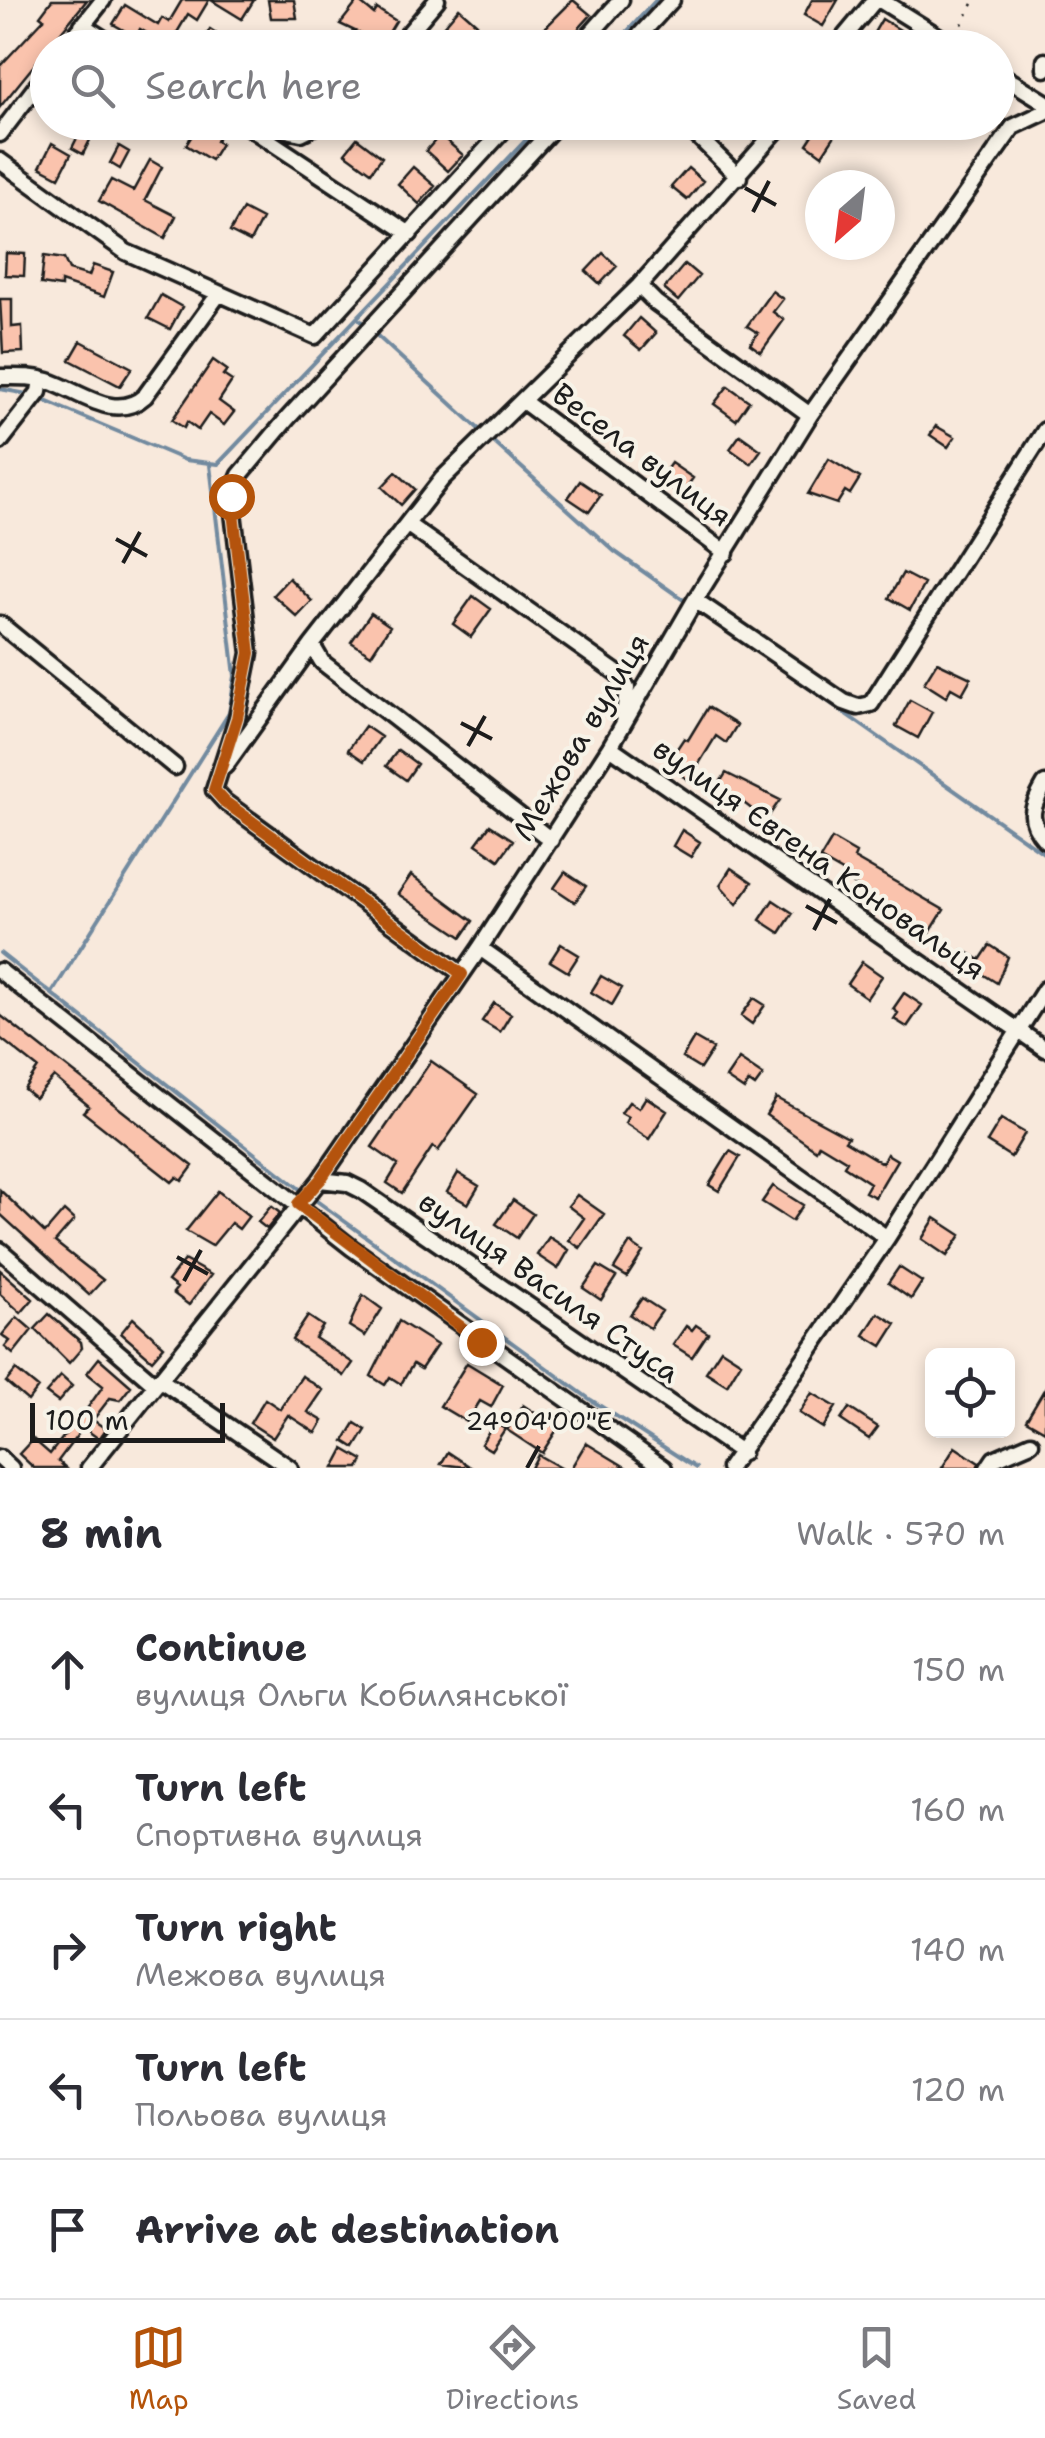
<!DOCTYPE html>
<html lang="en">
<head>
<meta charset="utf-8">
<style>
	:root { --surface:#fff; --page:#f2f2f3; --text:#2b2b33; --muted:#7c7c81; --line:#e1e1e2; --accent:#b45309 }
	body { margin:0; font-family:"Shantell Sans",sans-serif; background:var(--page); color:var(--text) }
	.controls { position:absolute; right:30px; bottom:30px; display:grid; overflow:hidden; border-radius:15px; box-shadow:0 5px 15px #0003 }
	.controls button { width:90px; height:90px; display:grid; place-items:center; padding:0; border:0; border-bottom:2px solid var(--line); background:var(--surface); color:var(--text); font:50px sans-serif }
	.compass { position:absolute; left:805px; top:170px; width:90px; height:90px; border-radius:50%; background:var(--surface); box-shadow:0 5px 15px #0003; rotate:208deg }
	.scale { position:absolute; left:30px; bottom:25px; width:195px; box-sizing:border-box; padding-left:10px; border:5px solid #1c1c1c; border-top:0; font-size:28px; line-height:35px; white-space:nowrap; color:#1c1c1c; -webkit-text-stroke:8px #f7f3e8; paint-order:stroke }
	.stop { position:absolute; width:30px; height:30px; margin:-22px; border:8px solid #b45309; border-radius:50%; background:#fff }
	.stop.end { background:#b45309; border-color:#fff; box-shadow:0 2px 10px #0008 }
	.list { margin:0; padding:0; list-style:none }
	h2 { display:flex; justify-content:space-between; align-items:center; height:130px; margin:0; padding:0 40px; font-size:42px }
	h2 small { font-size:32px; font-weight:400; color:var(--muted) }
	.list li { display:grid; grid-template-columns:65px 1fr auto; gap:30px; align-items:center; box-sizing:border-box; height:140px; padding:0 40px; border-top:2px solid var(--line) }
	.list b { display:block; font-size:38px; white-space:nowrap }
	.list p { margin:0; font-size:32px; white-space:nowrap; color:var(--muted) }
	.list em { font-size:32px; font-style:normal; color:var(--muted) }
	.icon { flex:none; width:55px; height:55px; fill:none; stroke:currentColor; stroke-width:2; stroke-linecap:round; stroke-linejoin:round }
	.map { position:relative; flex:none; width:1045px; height:1468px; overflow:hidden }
	.search { position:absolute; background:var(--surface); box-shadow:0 5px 15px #0003; left:30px; right:30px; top:30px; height:110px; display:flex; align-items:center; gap:25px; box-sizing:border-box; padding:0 35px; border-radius:55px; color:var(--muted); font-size:38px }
	.sheet { height:830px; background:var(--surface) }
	nav { display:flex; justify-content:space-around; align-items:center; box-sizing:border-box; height:140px; border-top:2px solid var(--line); background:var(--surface); font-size:28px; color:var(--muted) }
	nav a { display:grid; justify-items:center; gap:5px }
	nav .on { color:var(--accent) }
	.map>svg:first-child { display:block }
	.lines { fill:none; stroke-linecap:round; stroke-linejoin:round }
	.stream { stroke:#728a9f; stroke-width:4 }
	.building { fill:#fac3ad; stroke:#1c1c1c; stroke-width:2.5 }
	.minor-casing { stroke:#1c1c1c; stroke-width:21 }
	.path { stroke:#1c1c1c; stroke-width:2.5; stroke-dasharray:2.5 8; stroke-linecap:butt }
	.minor { stroke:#f7f3e8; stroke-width:14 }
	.route { stroke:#b45309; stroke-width:12 }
	.ticks { fill:none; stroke:#1c1c1c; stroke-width:4 }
	.labels { text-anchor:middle; stroke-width:8; stroke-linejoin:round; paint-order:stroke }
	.street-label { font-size:30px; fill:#1c1c1c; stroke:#f7f3e8 }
	.ticks-label { font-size:25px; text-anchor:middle; fill:#1c1c1c; stroke:#f7f3e8; stroke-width:8; stroke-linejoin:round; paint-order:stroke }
</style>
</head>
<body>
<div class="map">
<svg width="1045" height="1468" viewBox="0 0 1045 1468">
	<rect width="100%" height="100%" fill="#f8e9dc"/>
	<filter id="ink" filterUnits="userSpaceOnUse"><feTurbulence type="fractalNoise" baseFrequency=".01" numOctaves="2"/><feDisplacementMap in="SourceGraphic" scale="20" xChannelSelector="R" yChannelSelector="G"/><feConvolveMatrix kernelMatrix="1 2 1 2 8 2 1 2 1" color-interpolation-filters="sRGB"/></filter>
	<g filter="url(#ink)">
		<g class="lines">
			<path class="stream" d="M612 48 656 0
				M360 320 482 432
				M0 389 27 394
				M43 400 185 460 218 464 543 122
				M489 438 614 551 685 601
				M705 615 1045 854
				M0 953 301 1190
				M52 993 229 713 235 676 210 465
				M314 1199 591 1400 696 1468"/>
		</g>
		<path class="building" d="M52 0H87L0 107V66L44 19 40 16Z
			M182 0H209L197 20 188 14 169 46 140 29 136 37 113 24 125 5 158 25 162 18 169 22Z
			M211 0H254L242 19Z
			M268 0H294L297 18H271Z
			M573 0 591 15 561 48H546L535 38Z
			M812 0H838L823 26 804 15Z
			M358 1 374 14 377 9 396 21 382 44 340 24Z
			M459 8 477 24 457 48H425Z
			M882 19 900 30 890 48H865Z
			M210 29 239 48H213L203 41Z
			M84 124 95 130 83 154 72 148Z
			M199 124 219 136 216 141 221 144 211 160 186 145Z
			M820 124 836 134 822 155 807 144Z
			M440 135 463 155 448 171 426 151Z
			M357 138 382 157 371 172 345 153Z
			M52 143 71 154 59 177 40 167Z
			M119 146 129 152 120 169 110 163Z
			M150 160 162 167 145 200 176 216 165 238 99 201 111 180 133 191Z
			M413 167 435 186 419 204 398 184Z
			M688 168 703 181 687 200 671 187Z
			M243 209 262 219 250 242 230 232Z
			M6 253 25 254 24 276 5 275Z
			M603 253 617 266 600 284 586 271Z
			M44 256 64 259 69 270 89 276 93 265 113 272 104 297 61 282V287L41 284Z
			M685 264 699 276 678 301 664 289Z
			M772 291 783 299 773 312 784 320 761 352 750 344 758 333 747 326Z
			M161 295 182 307 170 329 148 318Z
			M0 299H12V327L22 326 23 352 3 353Z
			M639 318 656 333 641 350 624 336Z
			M81 341 132 368 120 386 70 360Z
			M213 360 227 370 223 375 232 381 219 401 234 412 224 425 209 414 198 430 187 422 184 428 172 420Z
			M728 386 749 401 736 420 714 404Z
			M936 426 955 437 948 447 930 435Z
			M740 435 761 450 751 464 730 449Z
			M829 459 860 478 850 494 845 491 837 504 808 494Z
			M671 463 693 478 681 495 659 480Z
			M396 472 415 489 401 505 382 487Z
			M580 481 601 495 589 512 568 498Z
			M903 573 924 584 910 610 889 598Z
			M289 578 312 601 297 617 273 595Z
			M473 596 491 609 471 637 453 624Z
			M371 613 390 626 371 655 351 642Z
			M937 662 971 678 962 694 951 688 946 697 924 683Z
			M910 700 932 712 918 738 896 726Z
			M708 707 737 725 726 743 716 736 689 780 673 770 679 760 672 756 684 738 688 740Z
			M365 726 381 737 364 761 348 750Z
			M398 750 417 764 406 780 386 766Z
			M726 773 780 800 766 820 719 784Z
			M490 825 513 840 499 860 476 844Z
			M682 830 700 842 691 857 673 846Z
			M832 839 856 853 854 858 944 910 926 939 904 926 911 916 878 900 851 882 853 878 820 859Z
			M731 868 752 882 737 904 720 885Z
			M565 872 586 886 575 902 554 888Z
			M411 875 473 921 462 937 398 894Z
			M773 900 793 913 780 933 760 920Z
			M561 944 579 955 568 972 550 961Z
			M990 945 1008 957 997 983 957 958 963 950 980 960Z
			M862 962 882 976 867 998 847 984Z
			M601 976 622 988 612 1005 591 992Z
			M904 993 922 1005 907 1027 894 1019 898 1013 893 1009Z
			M754 998 765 1005 752 1024 741 1016Z
			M494 1003 511 1014 500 1032 482 1021Z
			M0 1015 193 1166 182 1181 177 1177 172 1182 83 1112 89 1106 54 1077 35 1098 24 1089 38 1068 0 1038Z
			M694 1038 713 1049 700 1069 682 1058Z
			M739 1059 763 1075 755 1086 749 1082 744 1090 726 1078Z
			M431 1061 478 1094 438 1151 433 1146 402 1193 387 1183 398 1165 372 1147Z
			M646 1097 667 1111 649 1139 625 1123 628 1117 621 1113 629 1102 639 1108Z
			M776 1098 848 1137 845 1141 882 1163 887 1154 897 1160 875 1197 865 1192 870 1183 844 1166 847 1161 819 1144 816 1150 766 1115Z
			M1001 1119 1025 1133 1011 1157 987 1142Z
			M730 1151 740 1157 719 1191 709 1185Z
			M458 1173 479 1186 468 1204 447 1192Z
			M773 1186 803 1205 792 1221 762 1202Z
			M0 1190 45 1233 64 1211 74 1220 55 1242 103 1280 89 1295 0 1214Z
			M218 1191 249 1216 239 1229 231 1223 212 1246 186 1231Z
			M577 1195 604 1214 580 1248 569 1240 584 1218 568 1206Z
			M513 1200 533 1214 517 1238 496 1224Z
			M271 1206 280 1213 267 1229 258 1222Z
			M935 1218 961 1235 947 1256 922 1239Z
			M549 1237 569 1250 558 1269 537 1255Z
			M630 1243 643 1252 627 1277 614 1269Z
			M184 1260 211 1275 189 1305 173 1293 177 1288 168 1281Z
			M598 1266 616 1277 601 1300 583 1288Z
			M899 1267 922 1282 911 1299 888 1283Z
			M0 1270 33 1299 21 1313 0 1294Z
			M363 1295 382 1309 365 1336 349 1326Z
			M642 1298 662 1311 650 1328 630 1315Z
			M878 1313 896 1324 882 1346 864 1335Z
			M49 1314 81 1342 82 1348 69 1363 35 1329Z
			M308 1316 323 1326 315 1338 353 1363 344 1376 292 1340Z
			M17 1317 32 1330 13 1354 5 1347 10 1341 2 1335Z
			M133 1318 164 1346 152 1360 121 1333Z
			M399 1321 437 1345 421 1369 413 1364 401 1384 390 1377 385 1385 371 1376Z
			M696 1325 708 1333 692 1357 673 1345 686 1326 692 1330Z
			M721 1349 741 1362 727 1385 706 1372Z
			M99 1358 131 1386 120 1400 110 1398 93 1420 106 1429 99 1439 77 1423 103 1386 87 1373Z
			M467 1363 503 1385 491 1407 480 1401 467 1422 440 1406Z
			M16 1370 38 1388 28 1401 6 1382Z
			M61 1376 72 1386 58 1402 46 1393Z
			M302 1376 323 1390 308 1412 323 1421 316 1433 288 1415 273 1438 250 1423 265 1399 280 1409Z
			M1045 1388V1431L1026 1420Z
			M812 1393 836 1407 823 1428 799 1413Z
			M523 1405 558 1428 542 1453 507 1430Z
			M849 1408 878 1427 869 1439 841 1420Z
			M355 1423 366 1430 355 1448 344 1441Z
			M494 1423 505 1429 491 1450 481 1444Z
			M71 1427 79 1433 58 1461 66 1468H34L19 1454 33 1439 50 1454Z
			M586 1443 604 1454 627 1468H571Z
			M955 1447 979 1463 977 1468H942Z
			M344 1449 363 1460 359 1468H334Z
			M448 1452 472 1468 441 1464Z
			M538 1455 561 1468H531Z"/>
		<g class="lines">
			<g class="minor-casing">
				<path id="minor" d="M880 0 957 48
					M82 25 118 48
					M65 48 103 0
					M396 48 437 0
					M578 48 621 0
					M628 48 672 0
					M835 48 875 0
					M1045 61V69
					M998 73 1045 102
					M241 122 410 234
					M683 122 739 177
					M253 123 301 133 323 122
					M0 134 48 71
					M0 161 126 252 315 336 511 122
					M639 286 656 303 810 415
					M0 377C17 377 32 376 48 381 80 391 115 423 145 396L218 295
					M524 402 726 553
					M0 442 39 392 41 379
					M408 525 618 674 627 688 624 717
					M695 600 844 702 858 707 871 704 1045 430
					M0 624 175 767
					M312 645 322 662 551 840
					M610 747 1045 1049
					M225 766 312 645 442 479 639 286 784 122
					M1045 784C1032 807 1026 819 1045 840
					M480 948 887 1238
					M0 971 352 1248 664 1468
					M462 974 225 802 214 790 237 718 250 653 231 496 240 475 287 419 559 122
					M320 1180 347 1183 361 1190 742 1453
					M0 1250 155 1384
					M159 1379 290 1468
					M0 1458 11 1468
					M89 1468 320 1180 480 948 610 747 695 600 810 415 1013 127 1045 112
					M729 1468 887 1238 1045 989
					M988 1468 994 1459 1031 1443"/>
			</g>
			<path class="path" d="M957 34 975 0"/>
			<use href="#minor" class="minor"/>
		</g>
	</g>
	<g class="lines" filter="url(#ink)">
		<path class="route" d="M231 496 250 653 237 718 214 790 225 802 462 974 320 1180 298 1204 481 1342"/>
	</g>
	<path class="ticks" d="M745 188 776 205M753 212 769 181M116 539 147 556M123 563 140 532M461 723 492 739M468 746 485 716M806 906 837 923M814 930 830 899M177 1257 208 1274M184 1281 201 1250M527 1468 539 1446"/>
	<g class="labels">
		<g class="street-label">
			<text transform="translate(642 455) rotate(37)" y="10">Весела вулиця</text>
			<text transform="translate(581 737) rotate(-59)" y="10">Межова вулиця</text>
			<text transform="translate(819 859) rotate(35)" y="10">вулиця Євгена Коновальця</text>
			<text transform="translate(549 1287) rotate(35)" y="10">вулиця Василя Стуса</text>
		</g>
	</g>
	<g class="ticks-label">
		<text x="539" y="1430">24°04'00"E</text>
	</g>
</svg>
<div class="controls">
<button><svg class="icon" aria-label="locate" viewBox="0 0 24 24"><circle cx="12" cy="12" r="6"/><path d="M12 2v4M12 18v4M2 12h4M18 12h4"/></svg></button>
</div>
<svg class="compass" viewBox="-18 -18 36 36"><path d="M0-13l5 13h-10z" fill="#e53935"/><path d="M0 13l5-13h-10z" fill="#7c7c81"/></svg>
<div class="scale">100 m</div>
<div class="stop" style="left:231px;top:496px"></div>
<div class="stop end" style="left:481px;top:1342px"></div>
<div class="search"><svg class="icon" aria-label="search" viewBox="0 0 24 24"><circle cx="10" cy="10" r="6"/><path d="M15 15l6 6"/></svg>Search here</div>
</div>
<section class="sheet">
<h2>8 min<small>Walk · 570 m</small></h2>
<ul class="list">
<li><svg class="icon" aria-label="ahead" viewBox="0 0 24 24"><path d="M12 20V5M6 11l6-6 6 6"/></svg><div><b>Continue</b><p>вулиця Ольги Кобилянської</p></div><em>150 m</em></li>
<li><svg class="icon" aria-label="left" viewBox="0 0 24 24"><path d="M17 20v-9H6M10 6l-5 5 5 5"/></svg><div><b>Turn left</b><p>Спортивна вулиця</p></div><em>160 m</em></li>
<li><svg class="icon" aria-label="right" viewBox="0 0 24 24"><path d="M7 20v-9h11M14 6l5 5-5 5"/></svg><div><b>Turn right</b><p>Межова вулиця</p></div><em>140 m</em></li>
<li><svg class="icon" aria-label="left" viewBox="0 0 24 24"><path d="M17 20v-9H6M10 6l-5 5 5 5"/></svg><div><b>Turn left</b><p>Польова вулиця</p></div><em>120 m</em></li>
<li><svg class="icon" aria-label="arrive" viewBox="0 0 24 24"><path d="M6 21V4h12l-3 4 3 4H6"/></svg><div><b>Arrive at destination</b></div></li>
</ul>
</section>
<nav>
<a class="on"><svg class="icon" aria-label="map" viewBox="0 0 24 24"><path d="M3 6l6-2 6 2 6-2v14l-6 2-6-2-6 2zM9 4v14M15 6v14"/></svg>Map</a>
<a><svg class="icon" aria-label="directions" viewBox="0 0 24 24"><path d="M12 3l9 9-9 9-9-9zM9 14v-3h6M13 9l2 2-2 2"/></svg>Directions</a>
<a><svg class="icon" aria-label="saved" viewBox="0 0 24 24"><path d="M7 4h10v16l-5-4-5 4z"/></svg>Saved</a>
</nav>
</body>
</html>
